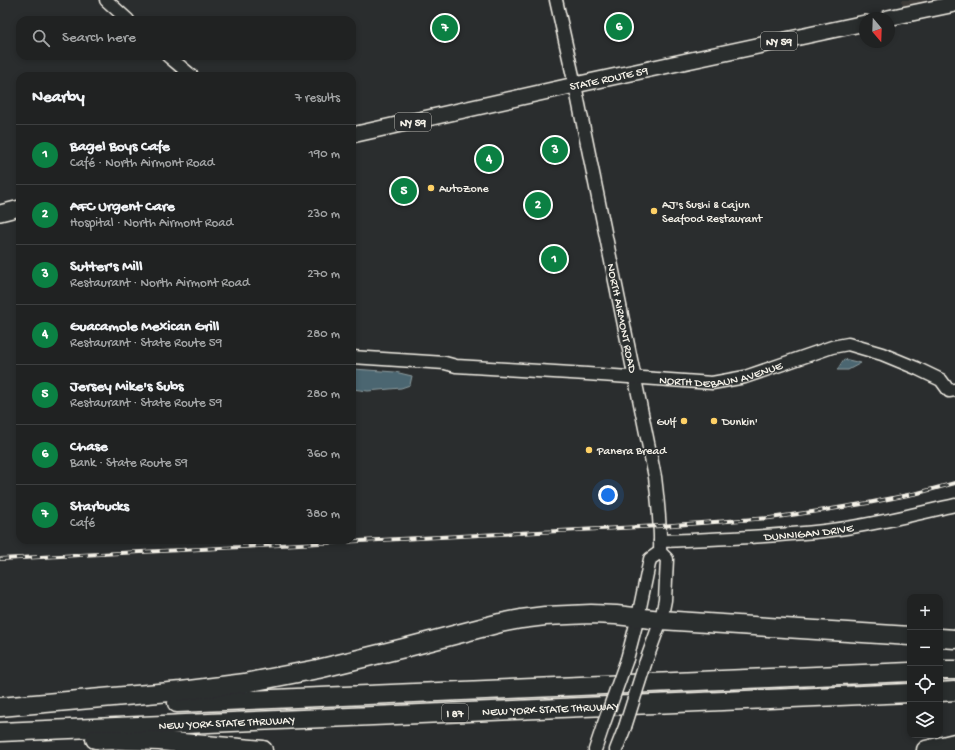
<!DOCTYPE html>
<html lang="en">
<head>
<meta charset="utf-8">
<style>
	:root { --surface:#202222; --page:#282a2a; --text:#f1f3f6; --muted:#a2a4a5; --line:#3d3f40; --accent:#0b8043 }
	body { margin:0; font-family:"Gochi Hand",sans-serif; background:var(--page); color:var(--text) }
	.controls { position:absolute; right:12px; bottom:12px; display:grid; overflow:hidden; border-radius:8px; box-shadow:0 2px 6px #0003 }
	.controls button { width:36px; height:36px; display:grid; place-items:center; padding:0; border:0; border-bottom:1px solid var(--line); background:var(--surface); color:var(--text); font:20px sans-serif }
	.compass { position:absolute; left:859px; top:12px; width:36px; height:36px; border-radius:50%; background:var(--surface); box-shadow:0 2px 6px #0003; rotate:161deg }
	.you { position:absolute; left:608px; top:495px; width:14px; height:14px; margin:-10px; border:3px solid #fff; border-radius:50%; background:#1a73e8; box-shadow:0 0 0 6px #1a73e833 }
	.badge { display:grid; place-items:center; width:26px; height:26px; border-radius:50%; background:var(--accent); color:#fff; font-size:13px; font-weight:700 }
	.pin { position:absolute; translate:-50% -50%; border:2px solid #fff; box-shadow:0 1px 4px #0006 }
	.list { margin:0; padding:0; list-style:none }
	h2 { display:flex; justify-content:space-between; align-items:center; height:52px; margin:0; padding:0 16px; font-size:17px }
	h2 small { font-size:13px; font-weight:400; color:var(--muted) }
	.list li { display:grid; grid-template-columns:26px 1fr auto; gap:12px; align-items:center; box-sizing:border-box; height:60px; padding:0 16px; border-top:1px solid var(--line) }
	.list b { display:block; font-size:15px; white-space:nowrap }
	.list p { margin:0; font-size:13px; white-space:nowrap; color:var(--muted) }
	.list em { font-size:13px; font-style:normal; color:var(--muted) }
	.icon { flex:none; width:22px; height:22px; fill:none; stroke:currentColor; stroke-width:2; stroke-linecap:round; stroke-linejoin:round }
	.map { position:relative; flex:none; width:955px; height:750px; overflow:hidden }
	.search { position:absolute; background:var(--surface); box-shadow:0 2px 6px #0003; left:16px; top:16px; width:340px; height:44px; display:flex; align-items:center; gap:10px; box-sizing:border-box; padding:0 14px; border-radius:12px; color:var(--muted); font-size:15px }
	.panel { position:absolute; background:var(--surface); box-shadow:0 2px 6px #0003; left:16px; top:72px; width:340px; height:472px; border-radius:12px }
	.map>svg:first-child { display:block }
	.built { fill:#3e3b39 }
	.water { fill:#4c6671; stroke:#8f9ea1 }
	.lines { fill:none; stroke-linecap:round; stroke-linejoin:round }
	.minor-casing { stroke:#f4f1e8; stroke-width:15 }
	.major-casing { stroke:#f4f1e8; stroke-width:18 }
	.highway-casing { stroke:#f4f1e8; stroke-width:21 }
	.minor { stroke:#2a2d2e; stroke-width:12 }
	.major { stroke:#2a2d2e; stroke-width:15 }
	.highway { stroke:#2a2d2e; stroke-width:18 }
	.rail-casing { stroke:#f4f1e8; stroke-width:4 }
	.rail { stroke:#2a2d2e; stroke-width:2.5; stroke-dasharray:8; stroke-linecap:butt }
	.minor-bridge-casing { stroke:#f4f1e8; stroke-width:15; stroke-linecap:butt }
	.minor-bridge { stroke:#2a2d2e; stroke-width:12 }
	.poi-dot { fill:#ffd166; stroke:#2a2d2e; stroke-width:1.5 }
	.labels { text-anchor:middle; stroke-width:3; stroke-linejoin:round; paint-order:stroke }
	.shield { fill:#2a2d2e; stroke:#b7b6b0; stroke-width:1 }
	.shield-label { font-size:11px; font-weight:bold; fill:#f4f1e8 }
	.street-label { font-size:12px; fill:#f4f1e8; stroke:#2a2d2e }
	.poi-label { font-size:12px; fill:#f4f1e8; stroke:#2a2d2e; text-anchor:start }
</style>
</head>
<body>
<div class="map">
<svg width="955" height="750" viewBox="0 0 955 750">
	<rect width="100%" height="100%" fill="#2a2d2e"/>
	<filter id="ink" filterUnits="userSpaceOnUse"><feTurbulence type="fractalNoise" baseFrequency=".025" numOctaves="2"/><feDisplacementMap in="SourceGraphic" scale="8" xChannelSelector="R" yChannelSelector="G"/><feConvolveMatrix kernelMatrix="1 2 1 2 8 2 1 2 1" color-interpolation-filters="sRGB"/></filter>
	<g filter="url(#ink)">
		<path class="built" d="M902 0H945L903 9Z"/>
		<path class="water" d="M844 359 861 363 848 370H837Z
			M354 369 395 372 412 376 410 385 401 388 368 391 352 389V372Z"/>
		<g class="lines">
			<g class="minor-casing">
				<g id="minor">
					<path d="M106 0 128 20"/>
					<path id="s1" d="M556 0 575 85 655 477C658 502 661 526 660 552L667 559 665 600 661 620 645 664"/>
					<path d="M168 56 192 76"/>
					<path id="s2" d="M352 357 445 363 456 366 587 374 712 383 745 377 832 347 848 344 882 354 916 368 941 380 949 391 955 390"/>
					<path id="s3" d="M660 541C715 539 770 537 824 531 868 526 912 515 955 505"/>
					<path d="M627 659 638 617 650 559 660 552"/>
					<path d="M595 750 603 726"/>
					<path d="M616 750 625 727"/>
				</g>
			</g>
			<g class="major-casing">
				<g id="major">
					<path d="M888 18 955 4"/>
					<path id="s4" d="M352 135 575 85 865 23"/>
					<path d="M0 213 20 208"/>
				</g>
			</g>
			<g class="highway-casing">
				<g id="highway">
					<path d="M940 638 955 639"/>
					<path d="M940 670H955"/>
					<path d="M940 692 955 691"/>
					<path d="M177 703 910 672"/>
					<path d="M0 707 181 691 245 683 318 669 404 648 500 623 521 619 545 616 591 614 616 615 661 620 910 636"/>
					<path id="s5" d="M0 732 910 693"/>
					<path d="M95 739 159 741 263 750"/>
					<path d="M926 750 955 743"/>
				</g>
			</g>
			<use href="#minor" class="minor"/>
			<use href="#major" class="major"/>
			<use href="#highway" class="highway"/>
			<g class="rail-casing">
				<path id="rail" d="M0 559 660 526 770 518 819 511 868 503 918 493 955 483"/>
			</g>
			<use href="#rail" class="rail"/>
			<g class="minor-bridge-casing">
				<path id="minor-bridge" d="M603 726 627 659
					M625 727 645 664"/>
			</g>
			<use href="#minor-bridge" class="minor-bridge"/>
		</g>
	</g>
	<g class="poi-dot">
		<circle cx="431" cy="188" r="4"/>
		<circle cx="654" cy="211" r="4"/>
		<circle cx="684" cy="421" r="4"/>
		<circle cx="714" cy="421" r="4"/>
		<circle cx="589" cy="450" r="4"/>
	</g>
	<g class="labels">
		<g class="shield">
			<rect x="761" y="32" width="36" height="18" rx="3"/>
			<rect x="395" y="113" width="36" height="18" rx="3"/>
			<rect x="442" y="704" width="26" height="18" rx="3"/>
		</g>
		<g class="shield-label">
			<text x="779" y="45">NY 59</text>
			<text x="413" y="126">NY 59</text>
			<text x="455" y="717">I 87</text>
		</g>
		<g class="street-label">
			<text dy="4" stroke="none"><textPath href="#s4" startOffset="263">STATE ROUTE 59</textPath></text>
			<text dy="4" stroke="none"><textPath href="#s1" startOffset="325">NORTH AIRMONT ROAD</textPath></text>
			<text dy="4" stroke="none"><textPath href="#s2" startOffset="371">NORTH DEBAUN AVENUE</textPath></text>
			<text dy="4" stroke="none"><textPath href="#s3" startOffset="149">DUNNIGAN DRIVE</textPath></text>
			<text dy="4" stroke="none"><textPath href="#s5" startOffset="551">NEW YORK STATE THRUWAY</textPath></text>
			<text dy="4" stroke="none"><textPath href="#s5" startOffset="227">NEW YORK STATE THRUWAY</textPath></text>
		</g>
		<g class="poi-label">
			<text x="439" y="192">AutoZone</text>
			<text x="662" y="208">AJ's Sushi &amp; Cajun<tspan x="662" dy="14">Seafood Restaurant</tspan></text>
			<text x="676" y="425" text-anchor="end">Gulf</text>
			<text x="722" y="425">Dunkin'</text>
			<text x="597" y="454">Panera Bread</text>
		</g>
	</g>
</svg>
<div class="controls">
<button>+</button>
<button>−</button>
<button><svg class="icon" aria-label="locate" viewBox="0 0 24 24"><circle cx="12" cy="12" r="6"/><path d="M12 2v4M12 18v4M2 12h4M18 12h4"/></svg></button>
<button><svg class="icon" aria-label="layers" viewBox="0 0 24 24"><path d="M12 4l9 5-9 5-9-5zM3 14l9 5 9-5"/></svg></button>
</div>
<svg class="compass" viewBox="-18 -18 36 36"><path d="M0-13l5 13h-10z" fill="#e53935"/><path d="M0 13l5-13h-10z" fill="#a2a4a5"/></svg>
<div class="you"></div>
<div class="pin badge" style="left:554px;top:259px">1</div>
<div class="pin badge" style="left:538px;top:205px">2</div>
<div class="pin badge" style="left:555px;top:150px">3</div>
<div class="pin badge" style="left:489px;top:159px">4</div>
<div class="pin badge" style="left:404px;top:191px">5</div>
<div class="pin badge" style="left:619px;top:27px">6</div>
<div class="pin badge" style="left:445px;top:28px">7</div>
<div class="search"><svg class="icon" aria-label="search" viewBox="0 0 24 24"><circle cx="10" cy="10" r="6"/><path d="M15 15l6 6"/></svg>Search here</div>
<section class="panel">
<h2>Nearby<small>7 results</small></h2>
<ul class="list">
<li><span class="badge">1</span><div><b>Bagel Boys Cafe</b><p>Café · North Airmont Road</p></div><em>190 m</em></li>
<li><span class="badge">2</span><div><b>AFC Urgent Care</b><p>Hospital · North Airmont Road</p></div><em>230 m</em></li>
<li><span class="badge">3</span><div><b>Sutter's Mill</b><p>Restaurant · North Airmont Road</p></div><em>270 m</em></li>
<li><span class="badge">4</span><div><b>Guacamole Mexican Grill</b><p>Restaurant · State Route 59</p></div><em>280 m</em></li>
<li><span class="badge">5</span><div><b>Jersey Mike's Subs</b><p>Restaurant · State Route 59</p></div><em>280 m</em></li>
<li><span class="badge">6</span><div><b>Chase</b><p>Bank · State Route 59</p></div><em>360 m</em></li>
<li><span class="badge">7</span><div><b>Starbucks</b><p>Café</p></div><em>380 m</em></li>
</ul>
</section>
</div>
</body>
</html>
